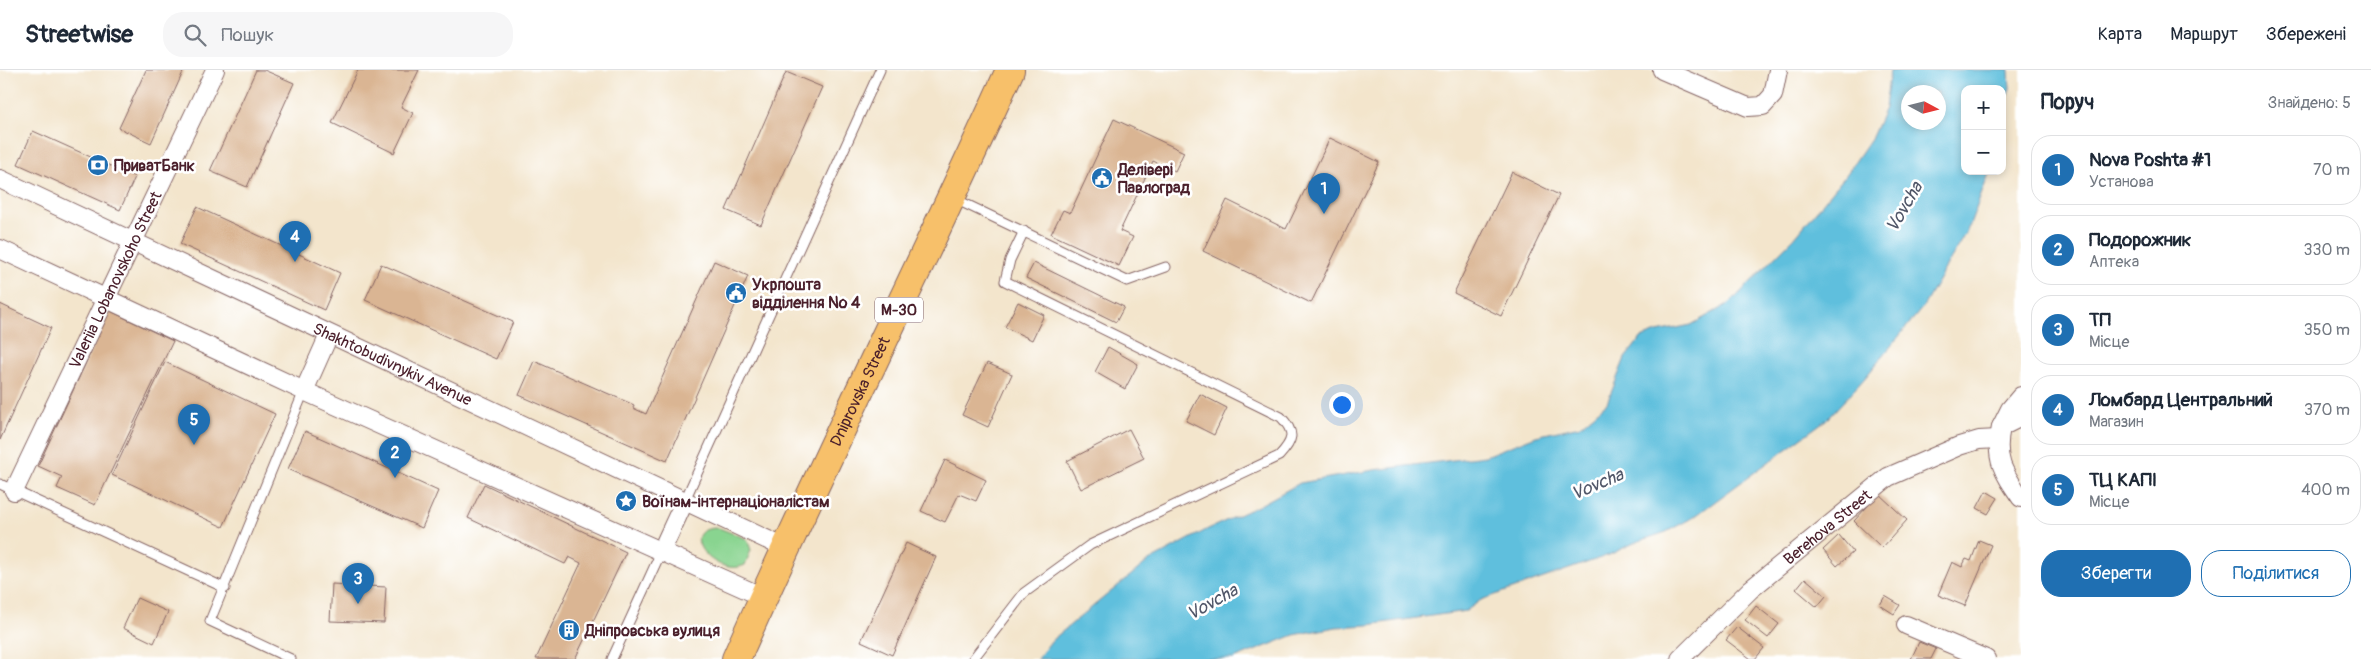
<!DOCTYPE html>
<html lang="uk">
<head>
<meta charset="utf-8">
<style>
	:root { --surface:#fff; --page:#f6f6f7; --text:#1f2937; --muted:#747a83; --line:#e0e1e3; --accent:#1f6fb2 }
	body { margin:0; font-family:Pangolin,sans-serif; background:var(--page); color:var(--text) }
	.controls { position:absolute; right:15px; top:15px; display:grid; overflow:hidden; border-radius:10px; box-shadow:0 2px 8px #0003 }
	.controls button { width:45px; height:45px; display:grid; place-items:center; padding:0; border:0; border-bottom:1px solid var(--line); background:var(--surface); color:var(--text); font:25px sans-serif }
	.compass { position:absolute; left:1901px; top:15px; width:45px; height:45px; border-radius:50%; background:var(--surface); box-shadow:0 2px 8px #0003; rotate:97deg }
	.you { position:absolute; left:1341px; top:334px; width:18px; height:18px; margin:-12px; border:4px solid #fff; border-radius:50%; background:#1a73e8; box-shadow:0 0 0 8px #1a73e833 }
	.badge { display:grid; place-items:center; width:32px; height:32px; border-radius:50%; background:var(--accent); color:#fff; font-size:16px; font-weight:700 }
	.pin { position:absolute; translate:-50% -41px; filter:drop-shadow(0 1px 2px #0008) }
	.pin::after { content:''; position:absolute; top:26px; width:18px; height:15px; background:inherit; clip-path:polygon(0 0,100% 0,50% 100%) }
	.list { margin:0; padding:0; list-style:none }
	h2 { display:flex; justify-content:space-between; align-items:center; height:65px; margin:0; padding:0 20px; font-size:21px }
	h2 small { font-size:16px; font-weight:400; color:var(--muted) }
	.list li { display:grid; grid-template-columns:32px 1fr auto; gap:15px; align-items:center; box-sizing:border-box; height:70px; margin:0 10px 10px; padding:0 10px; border:1px solid var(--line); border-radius:20px }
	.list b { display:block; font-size:19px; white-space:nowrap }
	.list p { margin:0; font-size:16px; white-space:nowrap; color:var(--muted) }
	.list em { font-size:16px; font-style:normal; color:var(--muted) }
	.actions { display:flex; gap:10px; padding:15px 20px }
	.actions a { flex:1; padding:11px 0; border:1px solid var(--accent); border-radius:20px; text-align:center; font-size:18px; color:var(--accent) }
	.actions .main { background:var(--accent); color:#fff }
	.icon { flex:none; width:28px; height:28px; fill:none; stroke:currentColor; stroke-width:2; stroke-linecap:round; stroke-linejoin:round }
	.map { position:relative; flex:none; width:2021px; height:589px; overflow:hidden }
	header { display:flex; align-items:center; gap:30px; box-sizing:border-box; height:70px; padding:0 25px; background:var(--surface); border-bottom:1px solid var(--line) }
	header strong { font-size:24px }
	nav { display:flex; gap:28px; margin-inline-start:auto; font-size:18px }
	.search { width:350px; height:45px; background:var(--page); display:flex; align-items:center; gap:12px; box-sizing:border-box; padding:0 18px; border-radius:20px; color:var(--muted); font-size:19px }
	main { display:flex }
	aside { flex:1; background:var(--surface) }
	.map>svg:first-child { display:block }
	.green { fill:#89d490; stroke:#6a7a5e }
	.water { fill:#5fbfdd; stroke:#546f84; fill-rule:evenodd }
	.building { fill:#dab593 }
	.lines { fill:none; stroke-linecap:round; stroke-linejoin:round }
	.lane-casing { stroke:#856463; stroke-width:11 }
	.street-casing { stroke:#856463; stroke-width:20 }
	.highway-casing { stroke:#856463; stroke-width:30 }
	.lane { stroke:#fff; stroke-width:9 }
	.street { stroke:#fff; stroke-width:18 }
	.highway { stroke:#f7c06b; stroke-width:28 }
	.labels { text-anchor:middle; stroke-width:5; stroke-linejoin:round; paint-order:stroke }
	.shield { fill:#fff; stroke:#80626b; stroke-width:1 }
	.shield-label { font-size:15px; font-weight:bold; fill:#4a1f2b }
	.poi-label { font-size:16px; font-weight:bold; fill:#4a1f2b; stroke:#fff; text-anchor:start }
	.street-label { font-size:16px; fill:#4a1f2b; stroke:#fff }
	.water-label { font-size:18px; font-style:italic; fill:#515769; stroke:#fff }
</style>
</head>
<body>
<header>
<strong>Streetwise</strong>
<div class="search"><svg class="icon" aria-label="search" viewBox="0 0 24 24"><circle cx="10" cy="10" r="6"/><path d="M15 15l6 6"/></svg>Пошук</div>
<nav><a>Карта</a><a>Маршрут</a><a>Збережені</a></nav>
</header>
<main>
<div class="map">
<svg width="2021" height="589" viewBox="0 0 2021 589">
	<rect width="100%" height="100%" fill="#fff"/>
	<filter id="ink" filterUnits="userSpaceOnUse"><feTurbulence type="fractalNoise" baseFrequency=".02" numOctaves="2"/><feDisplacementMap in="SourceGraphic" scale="10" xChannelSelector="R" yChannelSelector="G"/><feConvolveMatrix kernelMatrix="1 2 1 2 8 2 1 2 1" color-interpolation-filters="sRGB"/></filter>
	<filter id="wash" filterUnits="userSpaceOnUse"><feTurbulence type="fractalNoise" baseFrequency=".0096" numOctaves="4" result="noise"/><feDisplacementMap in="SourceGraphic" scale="20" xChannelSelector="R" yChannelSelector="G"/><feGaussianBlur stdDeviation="1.12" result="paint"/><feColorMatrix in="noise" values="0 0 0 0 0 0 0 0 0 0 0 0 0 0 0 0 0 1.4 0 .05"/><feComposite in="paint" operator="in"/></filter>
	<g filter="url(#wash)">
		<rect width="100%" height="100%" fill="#f3e5cc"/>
		<path class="green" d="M719 458 747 469 751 480 745 495C714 509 673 457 719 458Z"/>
		<path class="water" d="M1890 0H2009L2010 18 2002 47V19H1965V101H1990L1970 155 1923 237 1864 309 1827 349 1694 447 1666 462 1636 472 1609 485 1481 530 1466 541 1368 555 1336 557 1294 565 1234 589H1037L1052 570 1147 492 1208 459 1258 436 1300 413 1374 400 1485 386 1536 366 1580 356 1607 333 1625 288 1641 268 1657 262 1691 255 1730 233 1795 167 1846 105 1872 67 1885 38ZM1908 22H1938V52H1908Z"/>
		<g id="blocks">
			<path class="building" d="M146 0H184L151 73 119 58Z
				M256 0H264L294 13 247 117 210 101Z
				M358 0H419L401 37 413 43 394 83 332 53Z
				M786 2 822 17 761 155 726 140Z
				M1114 49 1184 82 1175 101 1153 91 1120 161 1133 167 1119 196 1051 164 1063 140 1070 143Z
				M33 61 135 107 120 140 18 94Z
				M1330 68 1379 92 1311 233 1203 181 1227 130 1286 159Z
				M1512 102 1559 125 1501 246 1454 223Z
				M197 137 340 203 324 240 180 174Z
				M714 191 748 206 667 391 519 325 534 291 634 335 633 338 646 344Z
				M1034 193 1124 237 1116 252 1026 208Z
				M381 194 513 252 496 289 365 230Z
				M1018 232 1044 245 1032 270 1005 257Z
				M0 234 51 258 0 370Z
				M110 241 173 271 95 435 57 418 62 407 38 396Z
				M1108 277 1138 294 1125 319 1095 302Z
				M165 292 275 344 223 457 112 405Z
				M987 293 1012 304 988 357 962 345Z
				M1200 324 1227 338 1214 365 1186 351Z
				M1129 359 1144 388 1081 419 1067 391Z
				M305 361 438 421 422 458 288 399Z
				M945 390 986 410 976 431 959 424 945 452 921 441Z
				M484 414 626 482 575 589H536L581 493 569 487 565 494 468 448Z
				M1986 421 1998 428 1988 444 1977 438Z
				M1879 424 1907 450 1882 478 1854 451Z
				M1839 465 1853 482 1837 496 1823 480Z
				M1979 470 1991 475 1965 536 1938 525 1952 492 1962 497 1966 489 1971 491Z
				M906 473 936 487 892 585 861 571Z
				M1805 508 1826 526 1817 537 1796 519Z
				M332 514 386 517 384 553 330 551Z
				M1885 526 1900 535 1894 544 1880 535Z
				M137 528 168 542 154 573 123 558Z
				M1756 536 1779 554 1768 568 1745 550Z
				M1737 557 1764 578 1755 589H1751L1726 570Z
				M1919 572 1936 579 1931 589H1911Z"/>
		</g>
	</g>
	<g filter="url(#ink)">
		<use href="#blocks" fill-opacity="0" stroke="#856463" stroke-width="1"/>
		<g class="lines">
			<g class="lane-casing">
				<path id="lane" d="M953 128 1127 211 1166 197
					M0 414 225 518
					M685 430 880 0
					M291 589 210 551 304 321
					M612 589 661 482
					M973 589 1024 523 1090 475 1279 386C1293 371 1296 363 1281 347L1005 211 1010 190 1024 161"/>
			</g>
			<g class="street-casing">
				<g id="street">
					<path d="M1662 0 1748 37 1763 36 1773 25 1778 0"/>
					<path id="s1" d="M0 109 785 478"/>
					<path d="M0 179 304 321 763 527"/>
					<path d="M304 321 329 265"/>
					<path d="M2021 347 2001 357C1994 389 2003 402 2021 428"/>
					<path d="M2001 357 2010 339 2021 326"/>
					<path id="s2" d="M14 421 215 0"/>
					<path d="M661 482 685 430"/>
					<path d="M1906 555 1986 589"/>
					<path id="s3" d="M1680 589 1751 519 1888 407 1959 376 1979 370 1998 369"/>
				</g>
			</g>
			<g class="highway-casing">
				<g id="highway">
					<path id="s4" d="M736 589C823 391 921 197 1010 0"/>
				</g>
			</g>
			<use href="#lane" class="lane"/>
			<use href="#street" class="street"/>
			<use href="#highway" class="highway"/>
		</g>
	</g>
	<defs>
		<g id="bank-disc" transform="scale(1.125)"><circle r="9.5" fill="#1f6fb2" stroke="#fff"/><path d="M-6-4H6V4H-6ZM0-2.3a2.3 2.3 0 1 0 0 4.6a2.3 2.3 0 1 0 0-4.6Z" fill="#fff"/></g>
		<g id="civic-disc" transform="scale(1.125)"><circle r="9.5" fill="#1f6fb2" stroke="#fff"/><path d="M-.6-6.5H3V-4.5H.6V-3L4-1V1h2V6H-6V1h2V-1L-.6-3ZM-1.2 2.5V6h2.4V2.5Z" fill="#fff"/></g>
		<g id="sight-disc" transform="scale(1.125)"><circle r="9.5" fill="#1f6fb2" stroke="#fff"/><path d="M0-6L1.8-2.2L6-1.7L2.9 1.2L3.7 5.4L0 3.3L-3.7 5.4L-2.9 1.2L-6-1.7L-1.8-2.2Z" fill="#fff"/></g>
		<g id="building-disc" transform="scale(1.125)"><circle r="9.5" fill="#1f6fb2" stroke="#fff"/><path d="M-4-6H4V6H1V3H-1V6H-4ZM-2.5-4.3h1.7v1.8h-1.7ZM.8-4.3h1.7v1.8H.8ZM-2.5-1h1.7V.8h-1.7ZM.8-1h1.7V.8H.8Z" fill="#fff"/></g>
	</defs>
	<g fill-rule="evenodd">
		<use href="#bank-disc" x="98" y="95"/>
		<use href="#civic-disc" x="1102" y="108"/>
		<use href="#civic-disc" x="736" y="223"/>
		<use href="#sight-disc" x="626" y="431"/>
		<use href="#building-disc" x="569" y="560"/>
	</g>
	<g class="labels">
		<rect class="shield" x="875" y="227.5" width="48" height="25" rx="4"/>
		<g class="shield-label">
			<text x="899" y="245">М-30</text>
		</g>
		<g class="poi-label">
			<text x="114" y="101">ПриватБанк</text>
			<text x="1118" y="105">Делівері<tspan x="1118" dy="18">Павлоград</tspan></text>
			<text x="752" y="220">Укрпошта<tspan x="752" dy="18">відділення № 4</tspan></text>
			<text x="642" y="437">Воїнам-інтернаціоналістам</text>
			<text x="585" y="566">Дніпровська вулиця</text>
		</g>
		<g class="street-label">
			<text dy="6" stroke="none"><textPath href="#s2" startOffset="234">Valeriia Lobanovskoho Street</textPath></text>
			<text dy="6" stroke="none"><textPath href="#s1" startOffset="434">Shakhtobudivnykiv Avenue</textPath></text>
			<text dy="6" stroke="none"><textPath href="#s4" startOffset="295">Dniprovska Street</textPath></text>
			<text dy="6" stroke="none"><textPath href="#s3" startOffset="198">Berehova Street</textPath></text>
		</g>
		<g class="water-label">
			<text transform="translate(1904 137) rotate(-60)" y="6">Vovcha</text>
			<text transform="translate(1597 414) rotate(-23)" y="6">Vovcha</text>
			<text transform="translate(1212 532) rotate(-29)" y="6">Vovcha</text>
		</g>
	</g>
</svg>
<div class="controls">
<button>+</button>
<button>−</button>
</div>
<svg class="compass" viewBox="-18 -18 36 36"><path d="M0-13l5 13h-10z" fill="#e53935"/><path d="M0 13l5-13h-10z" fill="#747a83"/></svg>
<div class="you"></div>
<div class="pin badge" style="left:1324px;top:144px">1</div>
<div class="pin badge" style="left:395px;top:408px">2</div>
<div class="pin badge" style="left:358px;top:534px">3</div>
<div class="pin badge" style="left:295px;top:192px">4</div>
<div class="pin badge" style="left:194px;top:375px">5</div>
</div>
<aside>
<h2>Поруч<small>Знайдено: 5</small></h2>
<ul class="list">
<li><span class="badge">1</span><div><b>Nova Poshta #1</b><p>Установа</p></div><em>70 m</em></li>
<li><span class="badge">2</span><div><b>Подорожник</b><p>Аптека</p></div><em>330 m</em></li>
<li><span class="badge">3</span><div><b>ТП</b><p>Місце</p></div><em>350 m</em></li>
<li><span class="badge">4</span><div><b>Ломбард Центральний</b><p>Магазин</p></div><em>370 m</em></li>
<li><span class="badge">5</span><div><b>ТЦ КАПІ</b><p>Місце</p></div><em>400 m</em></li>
</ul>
<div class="actions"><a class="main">Зберегти</a><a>Поділитися</a></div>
</aside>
</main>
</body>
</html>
